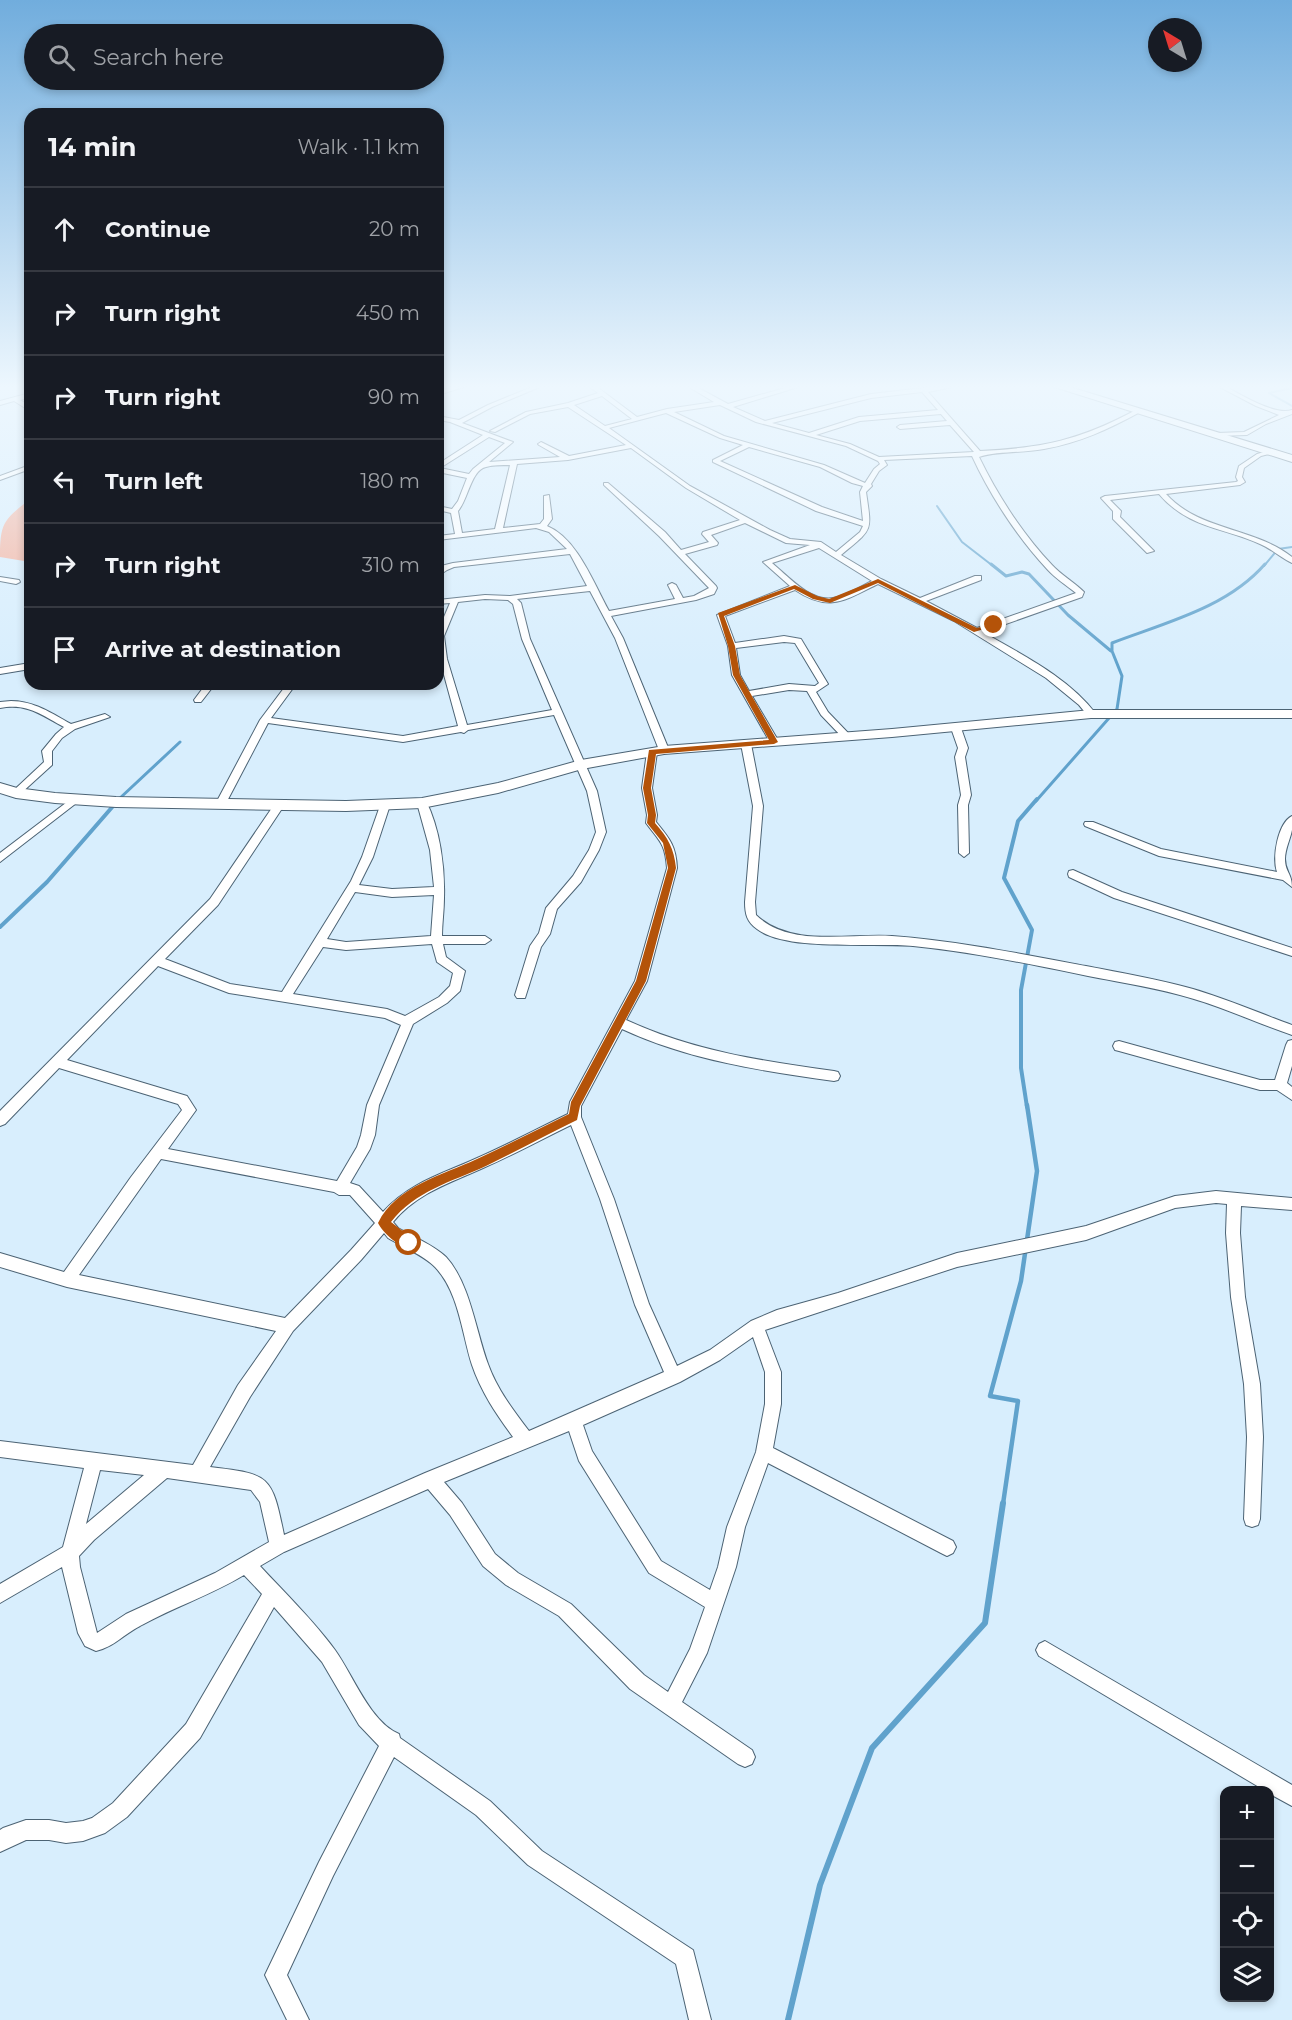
<!DOCTYPE html>
<html lang="en">
<head>
<meta charset="utf-8">
<style>
	:root { --surface:#171b24; --page:#242831; --text:#f1f3f6; --muted:#9ea1a6; --line:#363941 }
	body { margin:0; font-family:Montserrat,sans-serif; background:var(--page); color:var(--text) }
	.controls { position:absolute; right:18px; bottom:18px; display:grid; overflow:hidden; border-radius:12px; box-shadow:0 3px 9px #0003 }
	.controls button { width:54px; height:54px; display:grid; place-items:center; padding:0; border:0; border-bottom:2px solid var(--line); background:var(--surface); color:var(--text); font:30px sans-serif }
	.compass { position:absolute; left:1148px; top:18px; width:54px; height:54px; border-radius:50%; background:var(--surface); box-shadow:0 3px 9px #0003; rotate:322deg }
	.stop { position:absolute; width:18px; height:18px; margin:-14px; border:4px solid #b45309; border-radius:50%; background:#fff }
	.stop.end { background:#b45309; border-color:#fff; box-shadow:0 2px 6px #0008 }
	.list { margin:0; padding:0; list-style:none }
	h2 { display:flex; justify-content:space-between; align-items:center; height:78px; margin:0; padding:0 24px; font-size:26px }
	h2 small { font-size:20px; font-weight:400; color:var(--muted) }
	.list li { display:grid; grid-template-columns:39px 1fr auto; gap:18px; align-items:center; box-sizing:border-box; height:84px; padding:0 24px; border-top:2px solid var(--line) }
	.list b { display:block; font-size:22px; white-space:nowrap }
	.list em { font-size:20px; font-style:normal; color:var(--muted) }
	.icon { flex:none; width:33px; height:33px; fill:none; stroke:currentColor; stroke-width:2; stroke-linecap:round; stroke-linejoin:round }
	.map { position:relative; flex:none; width:1292px; height:2020px; overflow:hidden }
	.search { position:absolute; background:var(--surface); box-shadow:0 3px 9px #0003; left:24px; top:24px; width:420px; height:66px; display:flex; align-items:center; gap:15px; box-sizing:border-box; padding:0 21px; border-radius:33px; color:var(--muted); font-size:22px }
	.panel { position:absolute; background:var(--surface); box-shadow:0 3px 9px #0003; left:24px; top:108px; width:420px; height:582px; border-radius:18px }
	.map>svg:first-child { display:block }
	.green { fill:#f5b19d }
	.lines { fill:none; stroke-linecap:round; stroke-linejoin:round }
	.stream-far4 { stroke:#60a2cc; stroke-width:2 }
	.stream-far3 { stroke:#60a2cc; stroke-width:3 }
	.stream-far2 { stroke:#60a2cc; stroke-width:4 }
	.stream-far1 { stroke:#60a2cc; stroke-width:4.5 }
	.stream { stroke:#60a2cc; stroke-width:6 }
	.minor-casing { stroke:#4c6374; stroke-width:2 }
	.secondary-casing { stroke:#4c6374; stroke-width:2 }
	.trunk-casing { stroke:#4c6374; stroke-width:2 }
	.minor { fill:#fff; fill-rule:evenodd }
	.secondary { fill:#fff; fill-rule:evenodd }
	.trunk { fill:#fff; fill-rule:evenodd }
	.route { fill:#b45309 }
</style>
</head>
<body>
<div class="map">
<svg width="1292" height="2020" viewBox="0 0 1292 2020">
	<rect width="100%" height="100%" fill="#d8eefd"/>
	<path class="green" d="M30 499V562L0 557C0 522 4 520 30 499Z"/>
	<g class="lines">
		<path class="stream-far4" d="M1292 388 1269 393 1292 406
			M937 506 962 542 993 566
			M1264 566 1278 549 1292 547"/>
		<path class="stream-far3" d="M991 564 1006 576 1022 572 1029 574 1068 615 1111 651
			M119 799 180 742
			M1036 801 1117 709 1122 676 1112 651V643C1164 623 1227 608 1265 564"/>
		<path class="stream-far2" d="M0 927 47 882 114 805
			M1027 1107 1021 1068V990L1032 930 1004 878 1018 821 1037 799"/>
		<path class="stream-far1" d="M1003 1504 1018 1401 990 1396 1021 1281 1037 1171 1027 1105"/>
		<path class="stream" d="M788 2020 820 1885 872 1748 985 1623 1003 1503"/>
		<g class="minor-casing">
			<path id="minor" d="M464 384H473L438 395V391Z
				M539 384H547L492 407 462 423 513 442 489 462 560 457 539 445 538 444 541 442 569 456 626 445 568 407 530 414 495 432 490 431 526 412 568 403 598 393 586 384H593L637 417 667 409 714 402 684 384H691L728 404 799 384H808L733 407 765 421 871 394 958 384 948 388 928 392 980 451C1043 448 1080 440 1136 410H1140V412C1109 429 1079 443 1044 449 1025 453 995 451 979 457 998 496 1022 533 1052 565 1061 575 1074 582 1084 592L1082 597 983 632C1022 655 1068 677 1096 714L1094 716H1088L1079 705 1046 678 954 621 878 584C845 600 829 613 795 590L725 616 735 643 784 636 801 639 828 684 816 692 828 712 851 736 846 739 843 738 821 715 807 691 789 690 752 696 779 742 777 744H771L732 675 728 646 717 615 790 586 763 562 810 545 786 543 745 523 711 535 718 543 717 545 685 554 716 586 717 588 714 594 696 600 611 616 623 638 669 750 664 753 659 750 615 638 590 591 517 599 521 603 530 639 597 791 606 832 599 850 581 882 557 909 550 934 541 947 525 998H517L515 995 530 946 539 933 546 908 573 876 589 850 596 832 587 791 554 715 468 730 464 733 461 732 403 742 268 723 225 805 221 806 216 803 260 720 287 684H296L271 718 403 736 458 726 438 653V631L450 603 438 604V600L485 595 510 596 587 586 570 554 454 567 447 570 438 576V570L441 566 453 563 567 549 549 532 536 528 438 540V536L455 534 451 513 438 510V506L452 509 458 501 467 478 438 472V464L483 435 450 422 438 420V416L459 420 488 405ZM922 392 938 410 859 417 809 433 772 423 871 398ZM602 396 632 419 605 426 574 405ZM720 405 756 422 846 446 878 461 880 464 874 469 865 483 824 465 724 436 674 412ZM666 413 720 438 743 445 713 460V462L816 511 863 526 860 532 836 552 821 542 790 539 770 530 690 486 609 428ZM941 414 947 421 900 425 897 427 900 429 950 425 974 452 879 457 850 444 816 435 860 421ZM489 437 505 443 473 469 469 474 440 468ZM749 447 820 467 852 483 863 486 860 492 863 521 822 507 720 461ZM631 448 686 488 740 520 703 532 702 534 709 542 681 550 665 532 608 483H604V485L659 536 709 588 694 596 683 598 676 585 672 583 668 585 675 599 609 611C594 584 577 538 547 526L552 519 549 495 544 496V519L540 524 503 528 517 464 568 460ZM972 456C990 495 1017 537 1047 569 1055 578 1066 585 1076 593L977 628 926 601 981 580V576H975L920 598 881 579 841 555C873 528 872 533 866 492L872 486 871 484 879 471 887 465 884 460ZM510 465 495 529 462 533 458 511C468 500 471 470 486 467 493 465 502 465 510 465ZM819 548 872 581C860 587 846 596 833 598 810 602 788 576 772 563ZM485 599 508 600 513 604 522 639 552 710 467 725 447 659 444 636 458 602ZM784 642 795 643 819 683 815 686 789 684 749 691 740 675 736 648Z
				M1214 384H1221C1238 393 1274 416 1292 410V414L1266 424 1247 435 1215 436 1214 435 1217 433 1244 432 1279 415 1256 406Z
				M30 393V397L20 400 30 406V411L14 401 0 405V401Z
				M1271 450 1273 451V453L1261 456 1244 468 1242 477 1245 482 1240 485 1166 494C1199 531 1254 527 1292 557V563C1281 558 1272 549 1260 544 1222 527 1188 528 1159 494L1110 500 1121 511 1120 517 1154 551 1147 553 1113 519V511L1101 498 1105 496 1236 482 1238 481 1236 477 1239 466 1257 454Z
				M30 465V469L0 480V476Z
				M0 577 19 580 20 582 16 584 0 581Z
				M30 663V669L0 674V668Z
				M206 684H215L201 702H195L194 700Z
				M11 701C34 701 51 713 71 724L105 714 110 717 75 729 62 738 52 751V765L19 795H13V791L44 762 42 751 56 734 64 727C41 715 28 703 0 708V702Z
				M956 725 961 728 968 748 965 757 971 795 968 805 969 853 964 857 959 853 958 805 961 795 955 757 958 748 951 728Z
				M746 741 751 744 763 806 755 902 756 915C790 948 849 933 892 936 958 941 1022 954 1086 966 1122 973 1158 979 1193 989 1227 999 1259 1013 1292 1025V1035C1259 1024 1228 1009 1194 999 1159 988 1123 983 1088 976 1030 964 972 952 913 946 874 942 787 952 757 929 747 922 745 914 745 902L753 806 741 744Z
				M652 749 657 752 652 788 657 815 656 822C670 839 676 846 677 868L647 981 626 1020C693 1051 762 1061 834 1071L838 1072 840 1076 838 1080 834 1081C761 1071 689 1060 622 1029L581 1106V1117L614 1199 649 1304 677 1366 710 1350 751 1321 777 1310 838 1293 957 1253 1086 1226 1175 1196 1216 1191 1292 1198V1210L1241 1206 1240 1233 1245 1297 1260 1384 1263 1437 1260 1519 1258 1525 1252 1527 1246 1525 1244 1519 1247 1437 1244 1384 1231 1297 1226 1233 1227 1204 1216 1203 1175 1208 1086 1240 957 1267 765 1330 781 1372V1404L773 1448 953 1541 956 1547 953 1553 947 1556 941 1553 768 1463 745 1527 736 1567 707 1653 682 1702 752 1750 755 1757 752 1764 745 1767 738 1764 630 1689 559 1616 506 1585 483 1566 450 1515 428 1489 284 1552 260 1566C285 1593 313 1620 335 1650 353 1675 370 1722 399 1734L400 1738 490 1801 542 1851 693 1950 711 2020H689L676 1964 528 1865 476 1815 394 1757 333 1876 287 1975 309 2020H287L265 1975 319 1862 379 1746 359 1725 322 1662 274 1607 200 1738 127 1817 105 1833 83 1841 66 1843 49 1840H26L0 1852V1830L3 1828 26 1820H49L66 1823 83 1821 92 1818 113 1803 186 1724 262 1594 244 1575C211 1595 174 1607 140 1626 124 1634 114 1647 96 1651L85 1646 78 1633 62 1567 0 1603V1584L63 1547 84 1468 0 1457V1441L193 1465 238 1385 276 1331 67 1287 0 1267V1253L64 1272 131 1177 182 1110 178 1104 59 1068 5 1124 0 1126V1111L210 899 276 802 280 801 285 804 218 905 165 959 230 984 282 992 351 881 362 857 381 803H389L390 805 373 857 359 885 392 889 434 887 430 850 417 803 422 800 426 801C440 829 445 867 444 898 444 911 442 923 442 936H485L491 940 485 944H443L446 957 465 971 460 991 447 1003 413 1024 379 1105 375 1135 370 1149 350 1183 359 1186 383 1212C409 1183 442 1174 475 1159 507 1145 537 1129 568 1114L570 1102 635 981 667 868C665 843 660 842 646 823L647 815 642 788 647 752ZM355 892 392 897 434 895 431 936 346 942 327 939ZM432 944 437 962 453 973 450 986 439 997 405 1016 387 1009 293 994 323 947 346 950ZM158 966 229 993 385 1018 401 1025 367 1105 361 1135 357 1147 337 1181 168 1149 196 1110 187 1096 67 1060ZM571 1125 600 1199 635 1305 664 1372 529 1431C513 1410 497 1389 488 1364 476 1332 470 1283 446 1257 435 1246 412 1236 398 1228L393 1222C417 1193 450 1183 483 1168 513 1155 542 1139 571 1125ZM161 1159 334 1192 339 1195H350L375 1223 351 1250 285 1318 79 1275ZM384 1233 388 1238C401 1246 425 1256 435 1267 459 1292 462 1334 472 1365 481 1392 497 1415 513 1437L425 1473 284 1535C272 1475 270 1474 210 1467L250 1397 293 1331 361 1260ZM753 1337 765 1372V1404L756 1452 727 1527 718 1567 710 1590 661 1561 592 1451 583 1425 680 1382 720 1360ZM569 1431 579 1461 649 1573 705 1607 690 1649 668 1692 644 1675 571 1604 518 1573 495 1554 462 1503 444 1482ZM100 1470 144 1475 86 1524ZM167 1478 251 1490 260 1502 269 1542 215 1573 126 1614 97 1633 80 1567 79 1556 94 1540Z
				M75 796 79 797V801L0 862V853Z
				M1292 816C1292 820 1292 826 1292 830 1290 840 1285 849 1285 859 1285 872 1292 873 1292 887L1283 880 1159 856 1085 826 1084 824 1085 822H1093L1161 849 1277 872C1272 857 1278 823 1292 816Z
				M1073 870 1122 892 1292 948V956L1114 898 1069 877 1068 874 1069 871Z
				M1292 1040V1066L1287 1083 1292 1087V1100L1277 1090H1260L1119 1051 1115 1050 1113 1046 1115 1042 1119 1041 1260 1080H1275L1286 1045 1288 1041Z
				M1045 1641 1292 1785V1806L1270 1794V1790H1264L1039 1656 1036 1650 1039 1644Z"/>
		</g>
		<g class="secondary-casing">
			<path id="secondary" d="M1091 710H1292V718H1091L892 737 664 754 582 769 498 793 422 808 346 811 116 807 55 803 16 798 0 793V783L17 788 55 793 116 797 346 801 422 798 498 783 581 760 664 746 892 729Z"/>
		</g>
		<g class="trunk-casing">
			<path id="trunk" d="M1045 384H1060L1292 455V462Z"/>
		</g>
		<use href="#minor" class="minor"/>
		<use href="#secondary" class="secondary"/>
		<use href="#trunk" class="trunk"/>
	</g>
	<linearGradient id="sky" x2="0" y2="1"><stop stop-color="#71addd"/><stop offset="0.58" stop-color="#edf7fe"/><stop offset="1" stop-color="#edf7fe" stop-opacity="0"/></linearGradient>
	<rect width="1292" height="667" fill="url(#sky)"/>
	<path class="route" d="M878 579 977 628 994 623 998 625 974 632 878 583 830 603 813 599 794 589 724 616 735 646 740 675 778 742 774 744 656 754 651 788 656 815 655 823C668 838 674 848 676 868L646 981 580 1106 577 1120C547 1135 516 1151 486 1166 451 1182 415 1191 391 1222L413 1239V1247C401 1250 383 1233 378 1223 396 1186 443 1175 477 1159 508 1145 538 1129 569 1114L571 1102 636 981 668 868 663 843 647 823 648 815 643 788 649 750 769 740 733 675 728 646 718 613 795 585 817 596 829 599Z"/>
</svg>
<div class="controls">
<button>+</button>
<button>−</button>
<button><svg class="icon" aria-label="locate" viewBox="0 0 24 24"><circle cx="12" cy="12" r="6"/><path d="M12 2v4M12 18v4M2 12h4M18 12h4"/></svg></button>
<button><svg class="icon" aria-label="layers" viewBox="0 0 24 24"><path d="M12 4l9 5-9 5-9-5zM3 14l9 5 9-5"/></svg></button>
</div>
<svg class="compass" viewBox="-18 -18 36 36"><path d="M0-13l5 13h-10z" fill="#e53935"/><path d="M0 13l5-13h-10z" fill="#9ea1a6"/></svg>
<div class="stop" style="left:409px;top:1243px"></div>
<div class="stop end" style="left:994px;top:625px"></div>
<div class="search"><svg class="icon" aria-label="search" viewBox="0 0 24 24"><circle cx="10" cy="10" r="6"/><path d="M15 15l6 6"/></svg>Search here</div>
<section class="panel">
<h2>14 min<small>Walk · 1.1 km</small></h2>
<ul class="list">
<li><svg class="icon" aria-label="ahead" viewBox="0 0 24 24"><path d="M12 20V5M6 11l6-6 6 6"/></svg><div><b>Continue</b></div><em>20 m</em></li>
<li><svg class="icon" aria-label="right" viewBox="0 0 24 24"><path d="M7 20v-9h11M14 6l5 5-5 5"/></svg><div><b>Turn right</b></div><em>450 m</em></li>
<li><svg class="icon" aria-label="right" viewBox="0 0 24 24"><path d="M7 20v-9h11M14 6l5 5-5 5"/></svg><div><b>Turn right</b></div><em>90 m</em></li>
<li><svg class="icon" aria-label="left" viewBox="0 0 24 24"><path d="M17 20v-9H6M10 6l-5 5 5 5"/></svg><div><b>Turn left</b></div><em>180 m</em></li>
<li><svg class="icon" aria-label="right" viewBox="0 0 24 24"><path d="M7 20v-9h11M14 6l5 5-5 5"/></svg><div><b>Turn right</b></div><em>310 m</em></li>
<li><svg class="icon" aria-label="arrive" viewBox="0 0 24 24"><path d="M6 21V4h12l-3 4 3 4H6"/></svg><div><b>Arrive at destination</b></div></li>
</ul>
</section>
</div>
</body>
</html>
